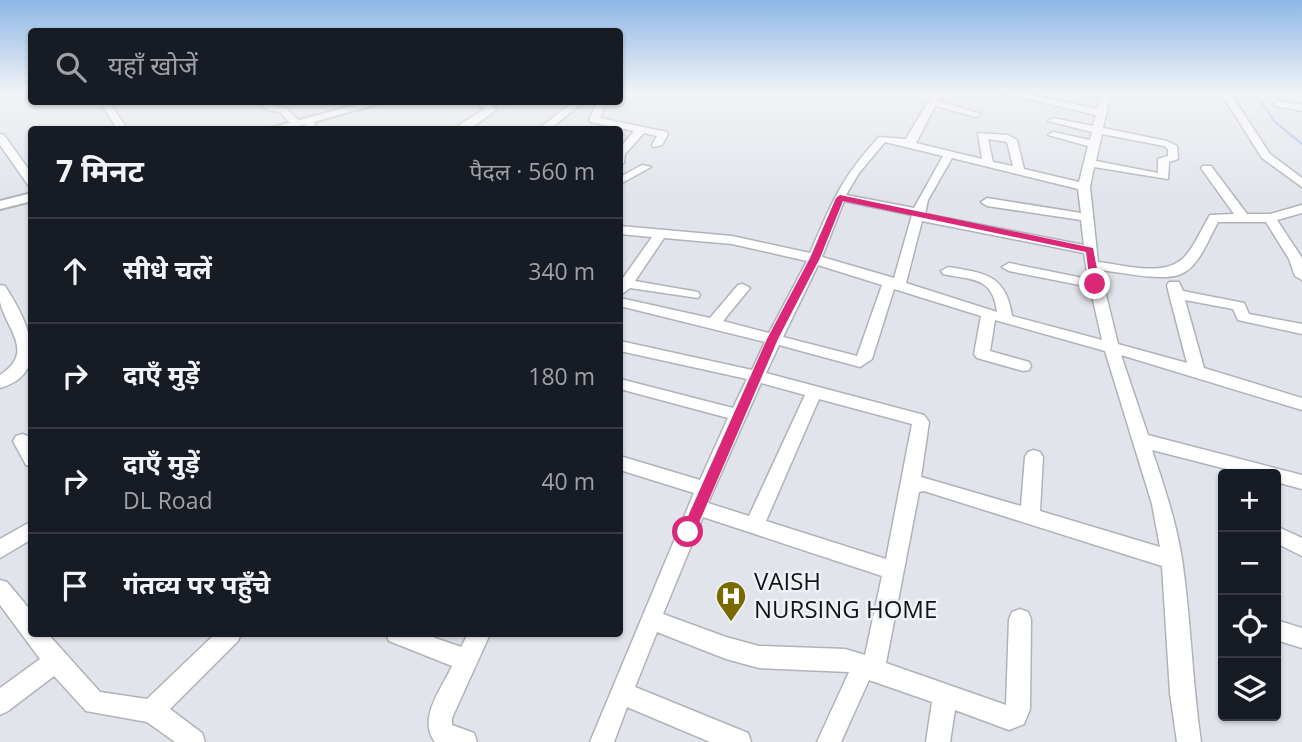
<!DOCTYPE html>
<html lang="hi">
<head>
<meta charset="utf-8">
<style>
	:root { --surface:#171b24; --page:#20242c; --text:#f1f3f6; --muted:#9ea1a6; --line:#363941 }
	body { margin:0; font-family:"Open Sans","Noto Sans Devanagari",sans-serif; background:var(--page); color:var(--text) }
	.controls { position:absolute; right:21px; bottom:21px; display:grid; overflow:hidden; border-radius:7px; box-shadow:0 2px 5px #0004 }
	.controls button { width:63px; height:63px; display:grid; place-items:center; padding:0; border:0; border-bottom:2px solid var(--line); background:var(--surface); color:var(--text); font:35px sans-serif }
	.stop { position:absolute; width:21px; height:21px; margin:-16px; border:5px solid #db2777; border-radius:50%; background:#fff }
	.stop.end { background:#db2777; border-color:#fff; box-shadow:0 2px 7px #0008 }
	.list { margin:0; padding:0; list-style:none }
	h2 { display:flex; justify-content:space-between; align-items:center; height:91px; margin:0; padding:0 28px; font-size:30px }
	h2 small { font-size:23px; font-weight:400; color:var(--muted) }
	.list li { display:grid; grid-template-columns:46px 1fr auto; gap:21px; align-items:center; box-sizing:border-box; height:105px; padding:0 28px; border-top:2px solid var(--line) }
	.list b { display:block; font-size:26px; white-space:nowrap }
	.list p { margin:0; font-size:23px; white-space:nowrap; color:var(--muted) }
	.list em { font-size:23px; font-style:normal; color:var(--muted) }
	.icon { flex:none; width:38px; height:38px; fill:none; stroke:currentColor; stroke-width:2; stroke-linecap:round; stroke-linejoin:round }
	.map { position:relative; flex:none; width:1302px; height:742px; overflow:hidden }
	.search { position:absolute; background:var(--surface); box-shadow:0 2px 5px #0004; left:28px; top:28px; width:595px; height:77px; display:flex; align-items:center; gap:18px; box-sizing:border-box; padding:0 24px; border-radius:7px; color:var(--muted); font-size:26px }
	.panel { position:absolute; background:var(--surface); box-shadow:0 2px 5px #0004; left:28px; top:126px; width:595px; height:511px; border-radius:7px }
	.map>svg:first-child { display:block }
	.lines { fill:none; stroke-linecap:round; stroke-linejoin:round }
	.stream { stroke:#a4bce4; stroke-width:2.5 }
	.minor-casing { stroke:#afb3b8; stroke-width:3 }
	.major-casing { stroke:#afb3b8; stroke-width:4 }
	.minor { fill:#fff; fill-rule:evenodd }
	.major { fill:#fff; fill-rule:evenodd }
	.route { fill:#db2777 }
	.labels { text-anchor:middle; stroke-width:5; stroke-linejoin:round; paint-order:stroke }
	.near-poi-label { font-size:24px; fill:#131416; stroke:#eef3f8; text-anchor:start }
</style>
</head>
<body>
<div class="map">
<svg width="1302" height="742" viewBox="0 0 1302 742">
	<rect width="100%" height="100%" fill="#e1e5eb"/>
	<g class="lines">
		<path class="stream" d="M1255 93 1275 122 1302 144"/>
		<g class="minor-casing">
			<path id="minor" d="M933 93H942L938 101 981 114 976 117 935 106 916 143 982 159 978 133 1008 135 1017 140 1024 169 1079 182 1088 146 1048 135 1053 132 1090 140 1092 132 1048 121 1053 118 1093 126 1096 115 1001 93H1021L1097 109 1101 93H1111L1103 128 1167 141 1177 146 1178 159 1169 162 1168 179 1094 167 1090 187 1098 262C1126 265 1168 279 1187 254 1196 243 1202 228 1210 215L1234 214 1201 168 1203 166H1211L1247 214H1270L1302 205V213L1277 220 1302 258V280L1295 276 1289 259 1266 222H1218C1209 238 1199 267 1181 274 1162 282 1121 272 1100 270L1118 344 1187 363 1169 294 1167 285 1169 282H1179L1183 291 1244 303 1249 314 1302 324V334L1238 320 1233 309 1185 300 1204 368 1302 398V410L1121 355 1148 435 1302 475V489L1276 482V474H1246L1152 450C1164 486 1176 521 1182 559 1191 620 1192 681 1201 742H1177L1170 693 1162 566 924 491 919 492 886 663 1006 705 1009 619 1012 612 1020 609 1028 612 1031 619 1030 709 1024 724 1009 730 955 710 950 742H926L932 702 869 680 841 742H817L849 672 759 668 726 659 657 632 635 687 748 733 751 742H710L627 707 614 742H590L694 493 620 470V456L700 480 728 418 620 389V379L733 408 747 379 620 351V341L752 370 765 342 620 306V298L710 318 738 285 743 284 750 288 723 321 769 333 807 261 732 244 664 238 635 281 698 292 700 295 698 298 630 288 622 294H620V278H623L652 237 620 234V226L732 236 810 253C832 202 841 178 879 137L906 139ZM1102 134 1164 146 1168 149V156L1158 159V173L1096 161ZM988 139 1007 142 1013 166 993 162ZM885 142 943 156 914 208 846 195 859 173ZM952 158 1078 189 1081 213 987 198 981 202 987 206 1081 220 1084 245 925 214 928 200ZM844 201 912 215 894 278 822 257ZM922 221 1084 253 1088 279 1009 263 1002 267 1009 271 1090 287 1102 340 1012 316C1006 274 984 273 948 267L941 271 943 274C971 280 993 276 997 312L906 283ZM818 265 882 285 857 356 783 337ZM894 289 981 316 974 354 977 358 1023 371 1029 370 1031 366 1029 362 990 351 995 320 1105 351 1152 504 1160 547 1040 511 1043 457 1040 452 1034 450 1028 452 1025 457 1021 506 921 477 929 422 924 415 766 373 779 345 860 367 872 359ZM761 383 805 395 749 516 708 503ZM819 399 912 424 886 559 766 521ZM703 517 882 576 865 655 845 649 759 646 726 637 663 614Z
				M1221 93H1230L1270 154 1302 178V187L1262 158Z
				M1279 101 1302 105V111L1276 106 1274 104Z
				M100 102H109L128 130H118Z
				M260 102H269L272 106 286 108 301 123 292 125 280 112 266 110Z
				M475 102H485L497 109 469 130H459V125L485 109Z
				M573 102H583L549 130H537Z
				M597 102H606L600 118 667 132 668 134 662 145 653 147 652 145 657 136 644 133 625 154 624 163 620 164V148L634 131 591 122 589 120Z
				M309 119 313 120 317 130H307L304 122Z
				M0 134 4 135 32 174V186L28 185 0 145Z
				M642 165 651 167 620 184V177Z
				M0 285 5 286C25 317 55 372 0 388V375C36 352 6 329 0 302 0 297 0 290 0 285Z
				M22 434 28 436 32 442V467L26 465 13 441 16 436Z
				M32 521V539L0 558V539Z
				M1276 526 1302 538V556L1276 543Z
				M0 580 7 582 32 612V634H48L100 692 147 699 215 634H241L238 641 170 709 202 733 205 742H175L147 722 86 711 54 676 8 711 0 715V688L40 659 0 605Z
				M1276 620 1302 628V648L1276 640Z
				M386 634H424L461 647 468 634H490L452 718V725L474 733 477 742H435C417 719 442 688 452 666L389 641Z"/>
		</g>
		<g class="major-casing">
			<path id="major" d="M366 102H384L285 130H263Z
				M32 193V201L0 209V201Z"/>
		</g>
		<use href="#minor" class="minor"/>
		<use href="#major" class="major"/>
	</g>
	<linearGradient id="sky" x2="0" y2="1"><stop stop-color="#8db7e6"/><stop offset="0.47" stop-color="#f2f3f6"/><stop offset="1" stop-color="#f2f3f6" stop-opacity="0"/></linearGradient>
	<rect width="1302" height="197" fill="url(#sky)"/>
	<path class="route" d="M840 195 1093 248 1100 284 1095 287 1090 284 1086 252 843 201 820 258 778 339 695 532 688 538 683 536 681 532 767 339 810 258 836 198Z"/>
	<defs>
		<g id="hospital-pin" transform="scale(1.575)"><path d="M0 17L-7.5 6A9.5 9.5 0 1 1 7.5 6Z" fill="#796a00" stroke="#eef3f8"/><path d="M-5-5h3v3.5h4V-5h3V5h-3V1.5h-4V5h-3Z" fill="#fff"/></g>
	</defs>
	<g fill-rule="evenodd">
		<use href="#hospital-pin" x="731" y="596"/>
	</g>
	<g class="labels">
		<g class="near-poi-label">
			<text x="754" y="590">VAISH<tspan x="754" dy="28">NURSING HOME</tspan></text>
		</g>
	</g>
</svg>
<div class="controls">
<button>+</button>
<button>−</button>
<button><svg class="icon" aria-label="locate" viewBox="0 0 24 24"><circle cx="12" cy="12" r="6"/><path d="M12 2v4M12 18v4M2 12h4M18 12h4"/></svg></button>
<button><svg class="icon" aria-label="layers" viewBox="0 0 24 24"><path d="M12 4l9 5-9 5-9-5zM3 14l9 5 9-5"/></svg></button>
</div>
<div class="stop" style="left:688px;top:532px"></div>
<div class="stop end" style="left:1095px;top:284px"></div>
<div class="search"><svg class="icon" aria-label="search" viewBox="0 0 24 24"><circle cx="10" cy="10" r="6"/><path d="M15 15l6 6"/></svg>यहाँ खोजें</div>
<section class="panel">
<h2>7 मिनट<small>पैदल · 560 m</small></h2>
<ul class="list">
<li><svg class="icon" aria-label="ahead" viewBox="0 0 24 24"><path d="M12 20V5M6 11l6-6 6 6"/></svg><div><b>सीधे चलें</b></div><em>340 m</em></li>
<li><svg class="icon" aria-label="right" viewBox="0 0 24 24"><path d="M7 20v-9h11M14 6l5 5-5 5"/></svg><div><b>दाएँ मुड़ें</b></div><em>180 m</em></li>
<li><svg class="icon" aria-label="right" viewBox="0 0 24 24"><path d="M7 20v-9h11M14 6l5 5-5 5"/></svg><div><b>दाएँ मुड़ें</b><p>DL Road</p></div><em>40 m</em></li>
<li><svg class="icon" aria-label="arrive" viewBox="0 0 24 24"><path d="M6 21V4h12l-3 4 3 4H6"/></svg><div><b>गंतव्य पर पहुँचे</b></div></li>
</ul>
</section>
</div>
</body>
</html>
